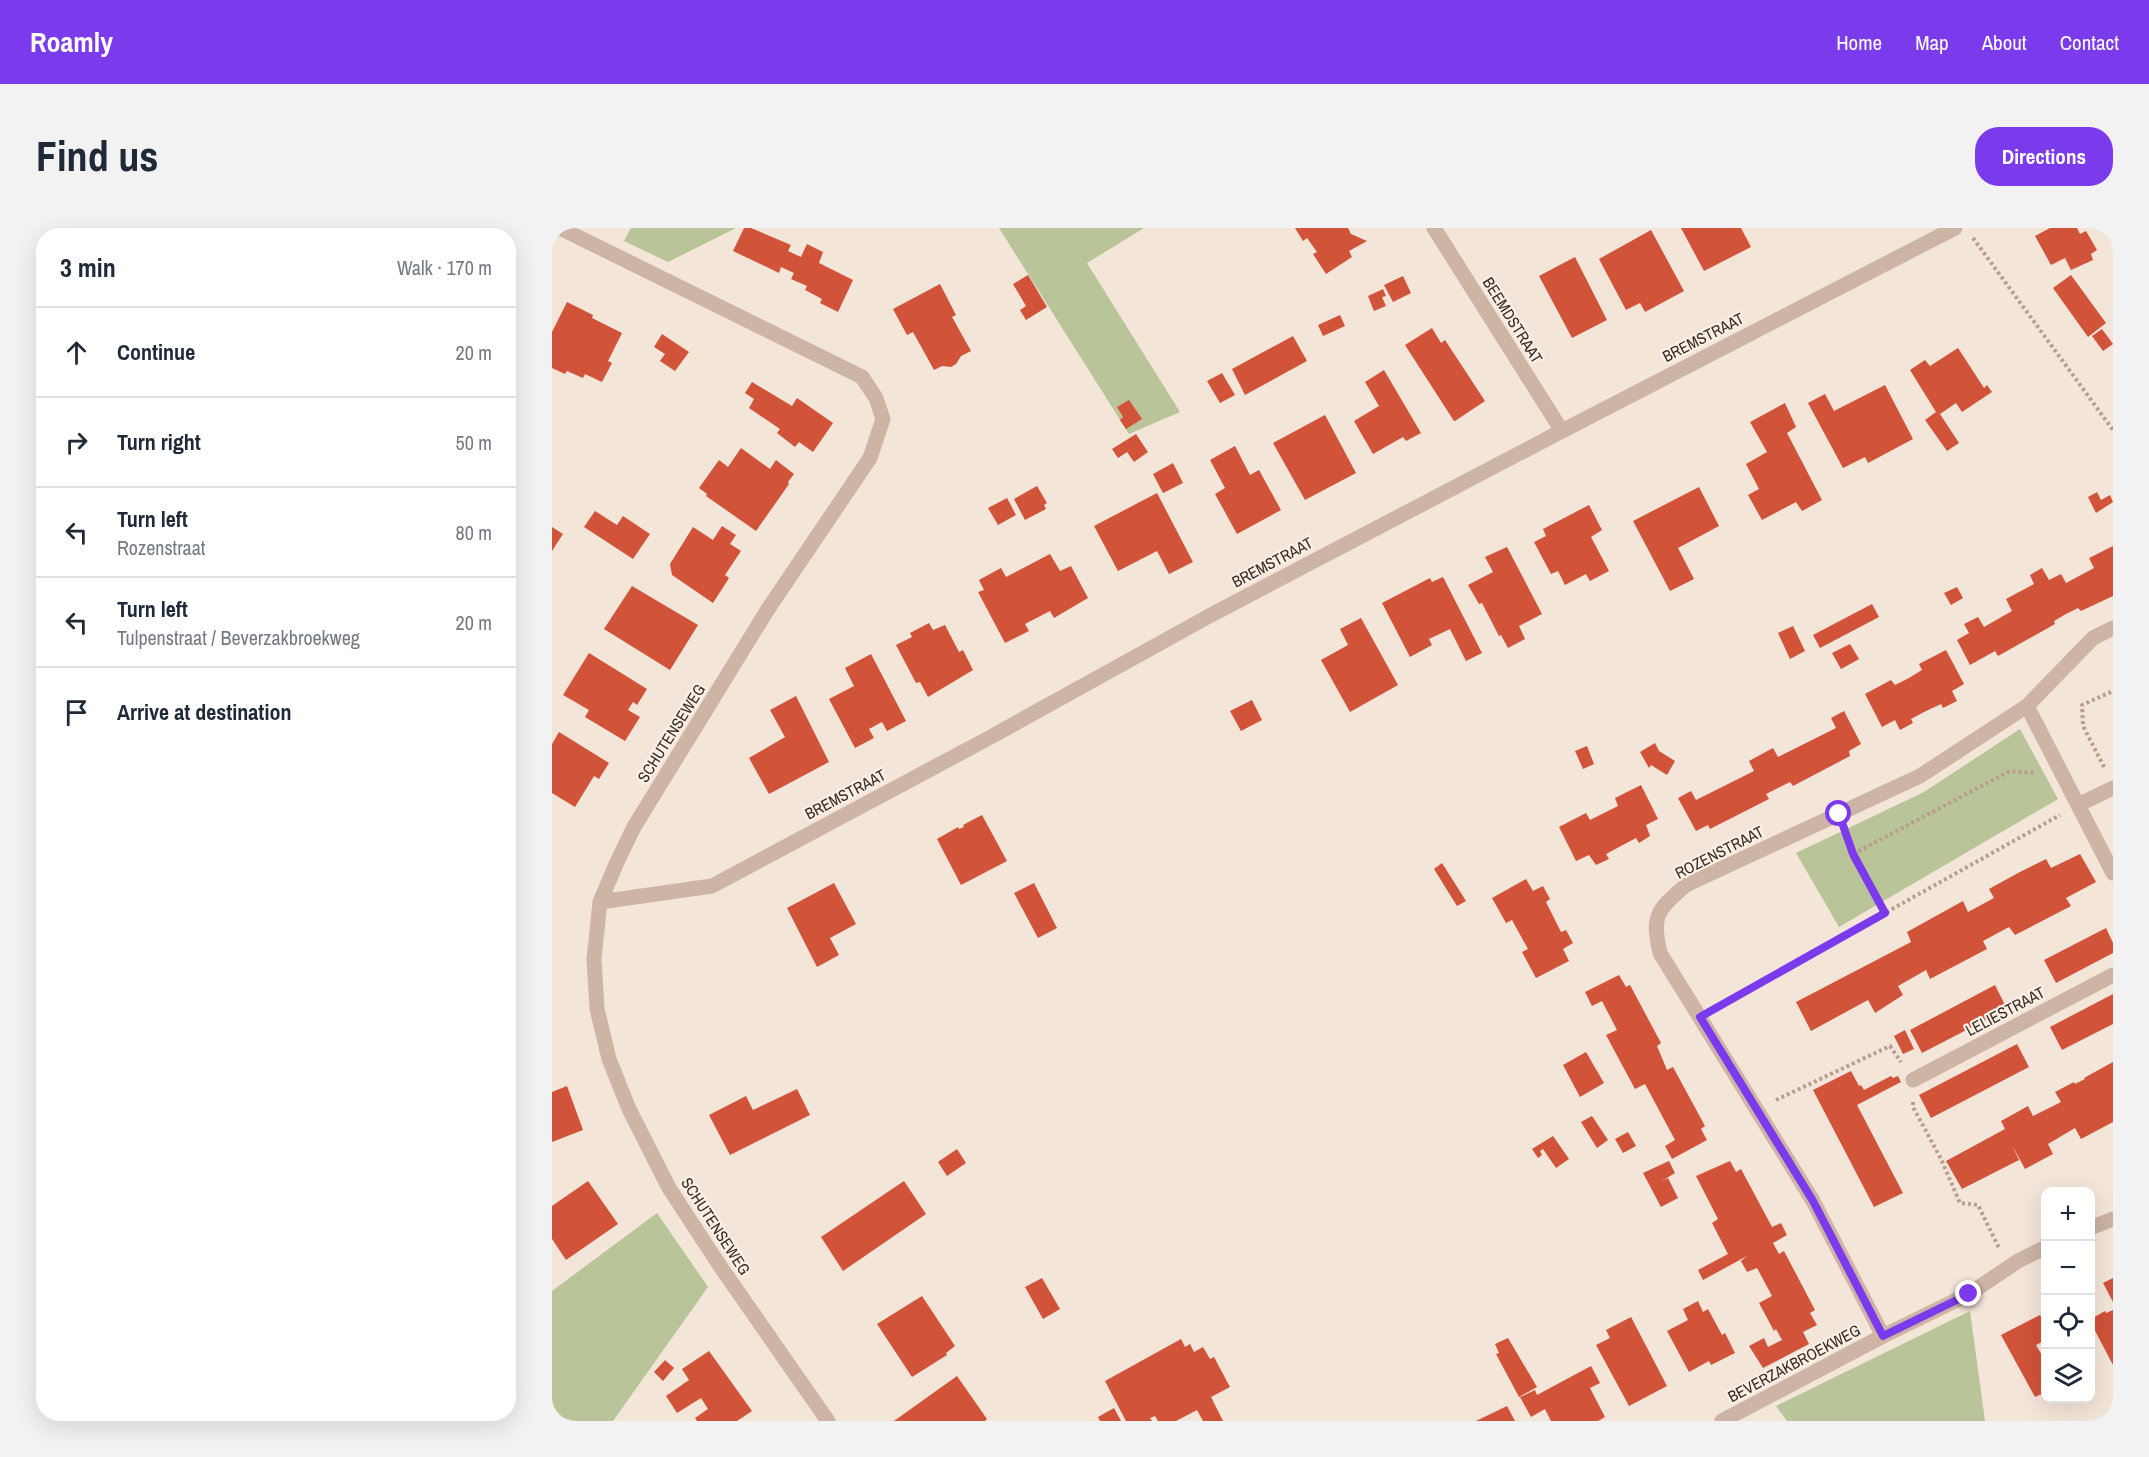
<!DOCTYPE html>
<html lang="en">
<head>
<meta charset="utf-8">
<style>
	:root { --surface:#fff; --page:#f2f2f3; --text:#1f2937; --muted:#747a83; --line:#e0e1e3; --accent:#7c3aed }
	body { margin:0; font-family:"Archivo Narrow",sans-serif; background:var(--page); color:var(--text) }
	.controls { position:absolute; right:18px; bottom:18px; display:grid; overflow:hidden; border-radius:12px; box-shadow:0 6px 24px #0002 }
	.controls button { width:54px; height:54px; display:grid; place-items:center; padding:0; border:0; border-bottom:2px solid var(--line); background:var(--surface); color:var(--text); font:30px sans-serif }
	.stop { position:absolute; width:18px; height:18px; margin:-14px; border:4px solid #7c3aed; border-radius:50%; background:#fff }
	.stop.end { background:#7c3aed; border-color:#fff; box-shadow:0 2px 6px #0008 }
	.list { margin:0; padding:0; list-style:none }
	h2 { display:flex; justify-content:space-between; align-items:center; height:78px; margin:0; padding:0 24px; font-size:26px }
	h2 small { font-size:20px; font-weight:400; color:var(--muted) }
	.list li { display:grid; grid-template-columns:39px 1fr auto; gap:18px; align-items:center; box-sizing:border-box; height:90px; padding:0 24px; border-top:2px solid var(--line) }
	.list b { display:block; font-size:22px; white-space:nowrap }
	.list p { margin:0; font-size:20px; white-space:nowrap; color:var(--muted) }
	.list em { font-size:20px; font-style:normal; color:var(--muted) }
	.icon { flex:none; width:33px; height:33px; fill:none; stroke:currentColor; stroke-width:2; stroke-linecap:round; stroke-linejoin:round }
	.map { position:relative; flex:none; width:1561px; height:1193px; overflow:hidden; border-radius:24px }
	header { display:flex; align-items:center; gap:36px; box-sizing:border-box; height:84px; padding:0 30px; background:var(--accent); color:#fff }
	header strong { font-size:28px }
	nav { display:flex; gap:33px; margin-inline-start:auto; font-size:21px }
	.intro { display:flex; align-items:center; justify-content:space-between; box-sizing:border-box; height:144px; padding:0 36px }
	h1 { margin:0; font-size:42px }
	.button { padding:15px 27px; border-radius:24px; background:var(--accent); color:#fff; font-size:21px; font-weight:700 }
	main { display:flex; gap:36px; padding:0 36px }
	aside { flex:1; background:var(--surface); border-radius:24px; box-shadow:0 6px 24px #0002 }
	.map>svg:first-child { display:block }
	.green { fill:#b9c498 }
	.building { fill:#d1533a }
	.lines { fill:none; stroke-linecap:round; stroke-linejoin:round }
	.path { stroke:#b99d8e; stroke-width:4; stroke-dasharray:3 3; stroke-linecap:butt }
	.minor { stroke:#cdb4a4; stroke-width:15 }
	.route { stroke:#7c3aed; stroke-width:8 }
	.labels { text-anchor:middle; stroke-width:4.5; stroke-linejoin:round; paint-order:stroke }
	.street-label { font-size:16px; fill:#382b26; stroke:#fbf0e6 }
</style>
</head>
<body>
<header>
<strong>Roamly</strong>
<nav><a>Home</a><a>Map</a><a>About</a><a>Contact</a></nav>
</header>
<div class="intro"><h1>Find us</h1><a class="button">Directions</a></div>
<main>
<aside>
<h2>3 min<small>Walk · 170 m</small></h2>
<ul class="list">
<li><svg class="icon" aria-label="ahead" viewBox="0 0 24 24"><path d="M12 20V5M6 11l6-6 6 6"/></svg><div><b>Continue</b></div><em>20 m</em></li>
<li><svg class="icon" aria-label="right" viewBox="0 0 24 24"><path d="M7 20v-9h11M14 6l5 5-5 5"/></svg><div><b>Turn right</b></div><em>50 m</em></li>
<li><svg class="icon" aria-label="left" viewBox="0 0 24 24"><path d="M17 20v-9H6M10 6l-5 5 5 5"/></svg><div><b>Turn left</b><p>Rozenstraat</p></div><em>80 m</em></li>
<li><svg class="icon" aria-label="left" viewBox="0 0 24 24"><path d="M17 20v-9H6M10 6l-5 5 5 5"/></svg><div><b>Turn left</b><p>Tulpenstraat / Beverzakbroekweg</p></div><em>20 m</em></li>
<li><svg class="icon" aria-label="arrive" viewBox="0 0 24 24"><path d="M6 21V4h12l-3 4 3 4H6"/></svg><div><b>Arrive at destination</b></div></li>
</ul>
</aside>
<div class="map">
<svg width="1561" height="1193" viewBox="0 0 1561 1193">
	<rect width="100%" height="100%" fill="#f4e5d9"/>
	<path class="green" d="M79 0H184L116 34 72 13Z
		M447 0H592L535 35 628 184 577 206Z
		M1468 501 1506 571 1287 699 1244 625 1372 564Z
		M105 985 156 1059 61 1193H0V1063Z
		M1418 1083 1433 1193H1235L1224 1178Z"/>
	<path class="building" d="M192 0H199L239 17 236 23 249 29 255 16 271 24 267 35 301 52 286 84 268 75 270 71 253 62 255 58 239 51 242 45 229 39 227 45 181 23Z
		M743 0H796L799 6 815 13 797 23 800 29 774 46 761 26 765 24 755 10 751 13Z
		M1129 0H1189L1199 19 1152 43Z
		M1498 0H1525L1528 6 1534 3 1545 22 1539 26 1541 32 1519 42 1513 30 1499 37 1483 8Z
		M1099 2 1132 63 1093 84 1088 75 1074 82 1047 31Z
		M1023 29 1055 92 1020 110 987 48Z
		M476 47 495 79 474 92 468 82 474 78 461 56Z
		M1519 47 1554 95 1536 109 1501 60Z
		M851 48 859 65 841 74 832 57Z
		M388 56 404 87 400 89 419 123 409 128 404 136 399 139 390 138 382 142 361 104 355 107 341 81Z
		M831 61 834 68 830 69 834 78 822 83 816 68Z
		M15 74 41 87 40 90 70 105 56 133 60 135 50 154 33 146 31 150 15 143 13 146 0 140V104Z
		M788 87 793 98 771 108 766 97Z
		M880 100 889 115 893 112 933 173 903 193H902L853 117Z
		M1550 101 1561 116 1551 123 1540 108Z
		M110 106 137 124 123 143 108 133 113 126 102 119Z
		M741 108 755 133 693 167 680 141Z
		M1406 120 1432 160 1435 157 1440 164 1410 184 1404 175 1388 186 1407 215 1395 223 1373 192 1384 184 1358 142 1373 132 1378 138Z
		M832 142 869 205 854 213 851 209 821 226 802 193 827 178 813 154Z
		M670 145 683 167 668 175 655 153Z
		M200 154 240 178 245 170 281 195 261 224 247 214 243 219 225 205 228 201 197 180 202 171 193 165Z
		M1333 157 1361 211 1316 235 1313 229 1291 240 1256 175 1273 166 1282 183Z
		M577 172 590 191 574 201 568 192 571 189 565 179Z
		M1233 175 1244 199 1235 205 1270 272 1250 283 1244 274 1210 292 1196 267 1207 261 1194 236 1215 224 1198 194Z
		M773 187 804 245 753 272 721 215Z
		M584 206 596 224 582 234 575 224 566 230 560 221Z
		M683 218 698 247 707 242 729 282 685 306 663 266 673 260 658 232Z
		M189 220 218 241 224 232 242 246 236 254 237 256 204 303 154 268 155 266 147 260 167 232 176 239Z
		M621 235 631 255 611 265 601 246Z
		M485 258 495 275 492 277 494 281 473 292 462 271Z
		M1147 259 1167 298 1126 320 1142 351 1118 363 1081 293Z
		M1545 264 1549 272 1558 267 1561 274 1544 285 1536 269Z
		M605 265 641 334 617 346 605 323 566 343 542 298Z
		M455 270 464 287 446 297 436 280Z
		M1037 277 1050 302 1039 309 1057 343 1038 353 1034 346 1013 357 1006 343 999 346 982 314 994 308 991 301Z
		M43 283 65 297 71 288 98 306 81 331 32 299Z
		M170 298 184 307 178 316 189 323 173 347 177 350 161 375 120 347 118 336 141 299 161 312Z
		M0 299 11 306 0 323Z
		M1561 318V368L1529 383 1526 380 1514 386 1502 393 1503 396 1446 428 1443 423 1418 437 1405 412 1417 405 1412 396 1426 389 1432 399 1460 383 1454 371 1482 356 1478 347 1490 340 1497 352 1509 346 1514 355 1542 340 1537 330Z
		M955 319 990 386 967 398 973 411 956 420 949 407 947 408 930 375 927 376 916 357 941 344 933 329Z
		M498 326 508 343 519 338 536 370 502 390 498 383 473 396 477 403 453 415 426 364 432 362 427 352 449 340 454 349Z
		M891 349 930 425 914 433 898 401 877 411 880 417 858 429 830 375 878 350 880 354Z
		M80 358 146 397 118 442 52 401Z
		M1405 359 1411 370 1399 377 1392 365Z
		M1320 376 1327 389 1268 420 1261 407Z
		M809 390 846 457 798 484 769 432 796 417 788 401Z
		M377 395 381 402 393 397 407 424 411 422 421 442 376 469 368 454 364 455 344 417 360 409 358 405Z
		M1241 398 1253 423 1238 431 1226 405Z
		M1298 416 1307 431 1289 441 1280 425Z
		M1394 422 1412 456 1400 463 1405 473 1391 480 1389 476 1374 483 1359 491 1361 495 1348 502 1343 492 1330 499 1313 466 1339 452 1343 457 1357 450 1370 442 1367 436Z
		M37 425 95 461 85 477 81 474 76 482 88 489 73 513 33 489 37 482 11 467Z
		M319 426 354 493 335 503 330 494 317 501 322 510 303 520 277 471 302 458 293 440Z
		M244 468 277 534 217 566 197 530 233 509 218 482Z
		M700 472 710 492 689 503 678 483Z
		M1292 483 1309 516 1297 523 1298 528 1241 558 1238 554 1214 566 1217 571 1158 601 1156 597 1144 603 1126 570 1139 563 1144 572 1202 543 1197 533 1221 520 1226 529 1284 500 1279 490Z
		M7 504 57 535 47 551 42 548 23 579 0 565V516Z
		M1103 515 1107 523 1123 533 1115 547 1099 537 1097 540 1088 524Z
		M1035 518 1042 536 1031 541 1023 523Z
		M1089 557 1106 591 1094 597 1098 608 1087 615 1084 610 1054 626 1057 631 1044 637 1037 627 1024 633 1007 599 1034 585 1038 592 1066 578 1063 570Z
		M430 587 455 633 409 657 385 611 406 599 407 601 412 599 411 597Z
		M1528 626 1544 654 1514 670 1519 678 1463 707 1457 699 1431 713 1435 721 1378 751 1374 742 1346 758 1351 767 1323 785 1316 772 1259 803 1244 774 1359 714 1355 704 1411 673 1416 684 1442 670 1437 661 1466 645 1494 631 1499 640Z
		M890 635 914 673 905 678 882 641Z
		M974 651 981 663 991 658 998 671 994 674 1009 704 1014 702 1021 715 1011 721 1017 733 984 750 970 724 976 721 960 692 954 695 940 670Z
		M282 655 304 696 278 710 287 727 265 739 235 680Z
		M482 655 505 700 486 710 462 665Z
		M1554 700 1561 715V725L1504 755 1492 732Z
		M1067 747 1074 759 1078 757 1109 815 1105 818 1115 842 1121 839 1153 898 1149 901 1155 912 1120 931 1113 918 1123 912 1093 856 1083 861 1054 807 1065 802 1050 773 1040 778 1033 764Z
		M1443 757 1455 781 1370 825 1358 802Z
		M1561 766V796L1510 822 1498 799Z
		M1353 802 1362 821 1351 826 1342 808Z
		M1465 816 1477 839 1379 890 1367 867Z
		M1034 824 1052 855 1028 869 1011 837Z
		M1561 834V894L1529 911 1523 900 1496 916 1501 926 1473 941 1460 917 1467 932 1410 961 1394 933 1453 901 1449 893 1476 878 1481 888 1509 874 1503 864 1522 854 1523 856 1533 851 1532 850Z
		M1299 843 1307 858 1309 857 1312 862 1339 848 1341 850 1346 848 1349 854 1305 877 1351 965 1322 979 1261 862Z
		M15 858 31 902 0 914V864Z
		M245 861 258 887 178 927 157 887 194 868 201 882Z
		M1040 888 1056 912 1045 920 1029 894Z
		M1076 904 1084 918 1071 925 1063 911Z
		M1001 908 1017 931 1004 940 991 921 988 923 990 927 986 930 980 921Z
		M405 921 414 935 395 948 386 934Z
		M1117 933 1123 945 1108 954 1116 950 1126 970 1109 979 1091 945Z
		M1178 933 1184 944 1189 941 1220 999 1229 995 1235 1007 1221 1015 1227 1026 1232 1023 1263 1082 1258 1085 1265 1097 1251 1104 1257 1116 1211 1140 1197 1118 1212 1110 1216 1119 1230 1112 1224 1101 1222 1103 1207 1075 1220 1068 1205 1040 1195 1044 1189 1033 1195 1028 1151 1052 1146 1042 1176 1026 1160 995 1166 991 1144 948Z
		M36 953 66 996 14 1032 0 1011V978Z
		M352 953 374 986 291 1043 269 1009Z
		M490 1050 508 1081 491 1091 473 1059Z
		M1561 1050V1074L1551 1055Z
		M370 1068 403 1118 394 1125 395 1127 360 1149 325 1096Z
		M1146 1073 1151 1084 1156 1081 1170 1107 1173 1105 1183 1125 1159 1137 1157 1133 1137 1144 1115 1103 1136 1092 1131 1081Z
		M1561 1082V1137L1539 1095V1091L1553 1083 1554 1085Z
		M1488 1087 1494 1097V1112L1484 1117 1494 1134V1164L1483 1169 1449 1107Z
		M1079 1089 1115 1158 1077 1178 1044 1117 1058 1110 1054 1102Z
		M956 1110 985 1159 967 1169 944 1126 947 1125 943 1116Z
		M629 1111 633 1119 638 1116 642 1124 651 1119 658 1131 662 1129 678 1159 659 1169 671 1193H651L645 1182 624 1193H606L603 1188 598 1190 600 1193H574L553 1153Z
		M157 1123 200 1183 185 1193H145L143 1190 156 1181 149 1170 125 1185 114 1168 137 1152 130 1141Z
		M113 1132 122 1140 111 1153 102 1144Z
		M1039 1138 1048 1155 1038 1160 1053 1189 1046 1193H999L993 1181 979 1189 968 1169 983 1162 985 1167Z
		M405 1148 435 1191 433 1193H342Z
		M955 1178 963 1193H924Z
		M562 1180 569 1193H548L546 1189Z"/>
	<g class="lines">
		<path class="path" d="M1421 10 1561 202
			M1552 539 1531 498 1530 477 1561 463
			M1294 607 1301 626 1333 685
			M1301 626 1458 543 1483 545
			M1167 778 1508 587
			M1224 872 1338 818 1349 834
			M1361 874V879L1389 931 1408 975 1426 977 1447 1020"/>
		<path class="minor" d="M8 0 310 149 324 170 331 191 318 230 216 381 82 599 65 634 48 674 42 731 45 781 57 831 77 881 117 960 168 1038 276 1193
			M882 0 1010 203
			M1475 478 1561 645
			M1526 577 1561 560
			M48 674 160 658 435 511 659 387 1010 203 1403 0
			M1361 852 1561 747
			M1538 1000 1561 991
			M1331 1108 1261 973 1108 725C1099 686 1106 682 1134 657L1368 548 1475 478 1541 410 1561 400
			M1170 1193 1331 1108 1417 1066 1466 1033 1494 1019"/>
	</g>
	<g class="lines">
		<path class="route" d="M1287 586 1301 626 1333 685 1148 789 1261 973 1331 1108 1417 1066"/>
	</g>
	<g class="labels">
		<g class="street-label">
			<text transform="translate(961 92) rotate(58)" y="6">BEEMDSTRAAT</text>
			<text transform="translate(1151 109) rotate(-27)" y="6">BREMSTRAAT</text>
			<text transform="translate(720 334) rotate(-28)" y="6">BREMSTRAAT</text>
			<text transform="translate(119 505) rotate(-58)" y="6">SCHUTENSEWEG</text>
			<text transform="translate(293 566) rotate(-28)" y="6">BREMSTRAAT</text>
			<text transform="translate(1167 624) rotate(-27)" y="6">ROZENSTRAAT</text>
			<text transform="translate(1453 783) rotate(-28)" y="6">LELIESTRAAT</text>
			<text transform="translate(164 998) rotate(57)" y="6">SCHUTENSEWEG</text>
			<text transform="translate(1242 1135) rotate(-28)" y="6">BEVERZAKBROEKWEG</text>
		</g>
	</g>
</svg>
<div class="controls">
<button>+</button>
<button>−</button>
<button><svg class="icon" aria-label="locate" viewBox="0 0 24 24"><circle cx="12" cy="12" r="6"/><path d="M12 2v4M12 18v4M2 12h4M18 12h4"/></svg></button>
<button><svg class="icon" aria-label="layers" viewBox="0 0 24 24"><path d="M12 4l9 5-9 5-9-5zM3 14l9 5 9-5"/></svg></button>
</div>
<div class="stop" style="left:1287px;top:586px"></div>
<div class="stop end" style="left:1417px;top:1066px"></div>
</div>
</main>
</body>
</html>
